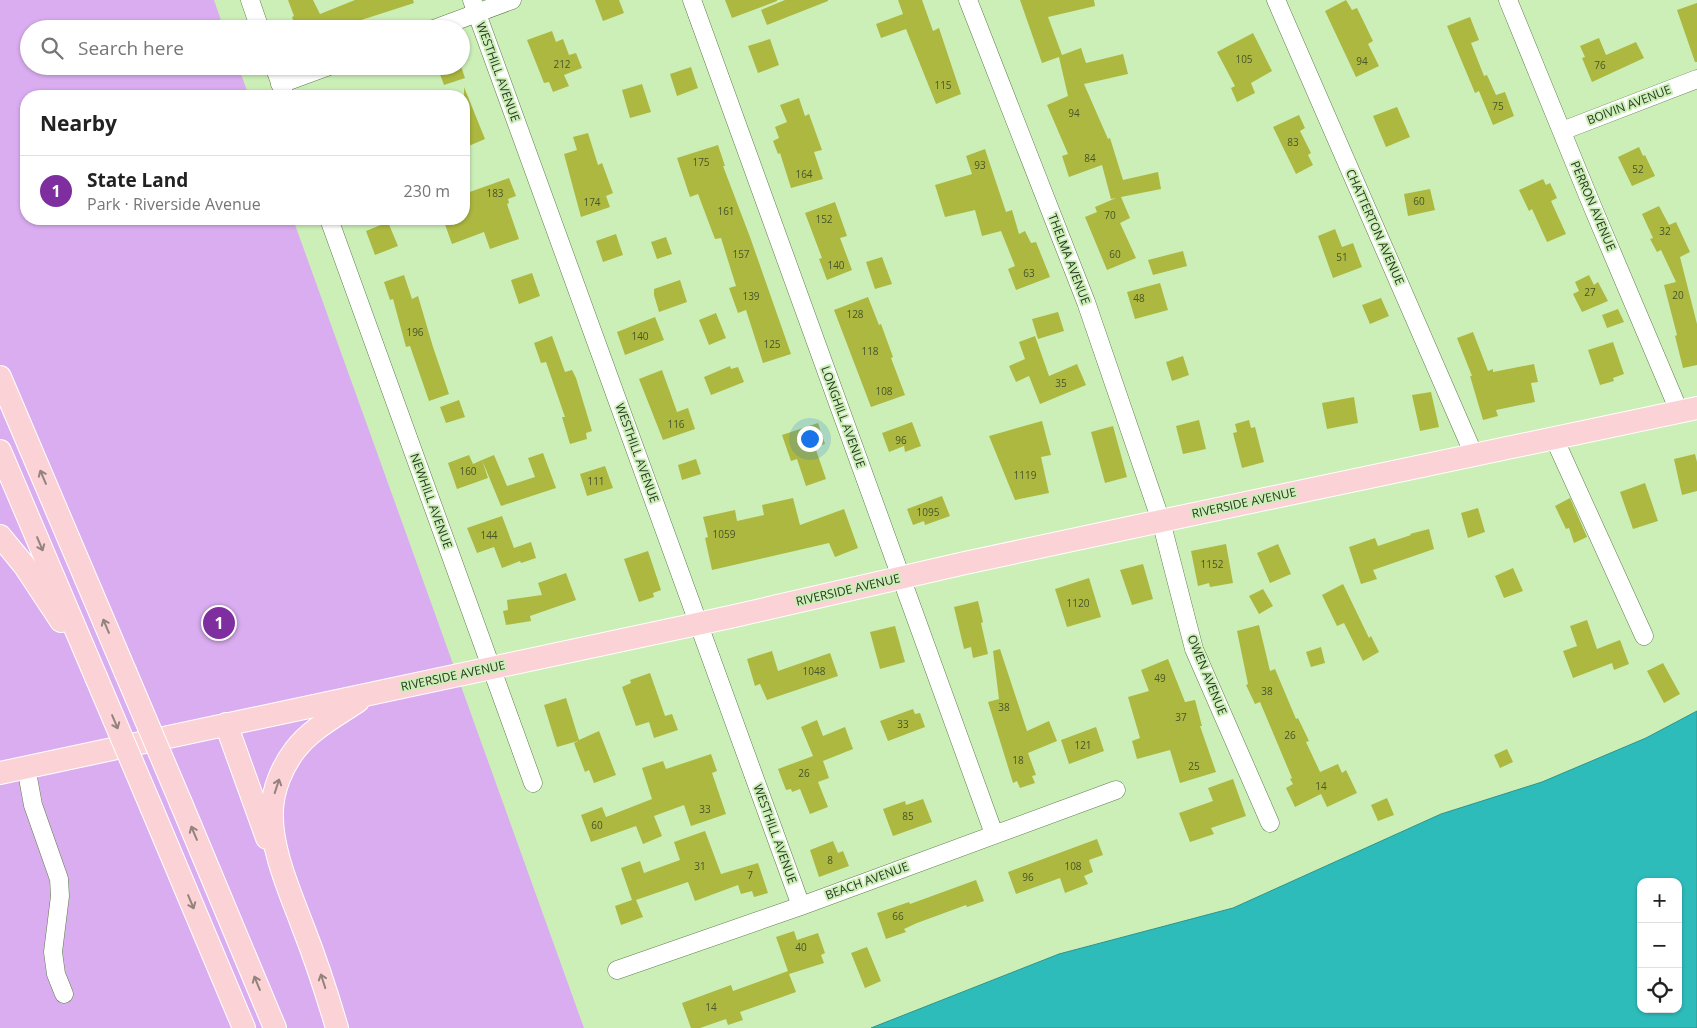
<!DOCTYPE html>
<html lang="en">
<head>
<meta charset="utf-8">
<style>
	:root { --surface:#fff; --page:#f6f6f6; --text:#222; --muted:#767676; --line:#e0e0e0; --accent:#7e2e9e }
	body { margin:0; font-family:"Open Sans",sans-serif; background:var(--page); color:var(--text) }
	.controls { position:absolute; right:15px; bottom:15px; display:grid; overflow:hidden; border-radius:10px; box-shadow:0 1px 4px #0004 }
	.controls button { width:45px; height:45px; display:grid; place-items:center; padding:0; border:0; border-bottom:1px solid var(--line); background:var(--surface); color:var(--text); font:25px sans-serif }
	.you { position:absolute; left:809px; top:438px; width:18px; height:18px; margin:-12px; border:4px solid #fff; border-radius:50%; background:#1a73e8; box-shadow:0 0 0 8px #1a73e833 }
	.badge { display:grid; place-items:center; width:32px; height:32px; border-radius:50%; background:var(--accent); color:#fff; font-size:16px; font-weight:700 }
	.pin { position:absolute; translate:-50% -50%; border:2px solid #fff; box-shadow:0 1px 5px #0006 }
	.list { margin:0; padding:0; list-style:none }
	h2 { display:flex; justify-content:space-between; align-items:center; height:65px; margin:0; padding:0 20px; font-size:21px }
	h2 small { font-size:16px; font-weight:400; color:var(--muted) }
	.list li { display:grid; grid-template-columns:32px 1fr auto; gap:15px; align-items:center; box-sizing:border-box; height:70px; padding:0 20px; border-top:1px solid var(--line) }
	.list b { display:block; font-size:19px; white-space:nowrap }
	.list p { margin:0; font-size:16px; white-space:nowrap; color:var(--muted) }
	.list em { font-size:16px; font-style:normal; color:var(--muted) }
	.icon { flex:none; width:28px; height:28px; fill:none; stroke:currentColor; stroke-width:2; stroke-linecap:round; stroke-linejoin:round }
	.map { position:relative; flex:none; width:1697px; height:1028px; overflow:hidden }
	.search { position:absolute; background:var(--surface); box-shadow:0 1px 4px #0004; left:20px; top:20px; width:450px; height:55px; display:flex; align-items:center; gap:12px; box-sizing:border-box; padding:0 18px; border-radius:28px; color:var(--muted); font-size:19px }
	.panel { position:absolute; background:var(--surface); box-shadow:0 1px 4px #0004; left:20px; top:90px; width:450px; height:135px; border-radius:20px }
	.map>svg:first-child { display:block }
	.green { fill:#daadf0 }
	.water { fill:#2ebcbb; stroke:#2c948d; fill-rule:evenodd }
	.building { fill:#acb840 }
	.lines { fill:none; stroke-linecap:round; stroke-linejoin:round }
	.minor-casing { stroke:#5e7d4c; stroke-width:19 }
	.major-casing { stroke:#fff; stroke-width:24 }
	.minor { stroke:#fff; stroke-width:18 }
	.major { stroke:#fbd3d6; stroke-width:22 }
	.major-bridge-casing { stroke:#fff; stroke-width:24; stroke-linecap:butt }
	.major-bridge { stroke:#fbd3d6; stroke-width:22 }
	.oneway { stroke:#92847c }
	.labels { text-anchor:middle; stroke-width:4; stroke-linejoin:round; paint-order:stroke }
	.number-label { font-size:10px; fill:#495629 }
	.street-label { font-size:12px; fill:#283621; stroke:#ccefb8 }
</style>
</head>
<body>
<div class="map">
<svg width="1697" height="1028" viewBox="0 0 1697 1028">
	<rect width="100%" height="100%" fill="#ccefb8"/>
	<path class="green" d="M0 0H214L224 29H29V66H238L249 96H26V219H293L584 1028H0Z"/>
	<path class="water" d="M1697 711V1028H871L1059 954 1233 908 1441 814 1542 782 1646 738ZM1641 882H1678V1009H1641Z"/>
	<path class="building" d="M288 0H313L320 14 355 0H413L414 3 352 23 355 29H286L295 25 292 17 294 16Z
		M595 0H619L624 13 603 21Z
		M725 0H777V1L732 18Z
		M785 0H828V1L767 25 761 10Z
		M898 0H922L933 31 939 28 961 94 936 104 906 29 881 38 876 24 903 14Z
		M1020 0H1094L1095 6 1048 17 1062 55 1081 48 1086 63 1123 54 1128 74 1084 84 1108 139 1110 138 1123 180 1158 172 1161 189 1121 197 1130 218 1120 223 1136 258 1107 270 1085 217 1097 212 1095 207 1116 198 1111 199 1102 165 1069 177 1062 156 1068 154 1047 105 1068 96 1059 57 1042 63Z
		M1346 0 1352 10 1357 8 1373 41 1368 44 1379 66 1356 77 1325 11Z
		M1697 3V62H1695L1677 10Z
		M1470 17 1479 40 1471 43 1484 76 1487 75 1496 95 1505 92 1514 116 1493 125 1479 91 1475 93 1447 26Z
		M552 31 556 42 563 39 569 55 576 53 582 68 564 75 569 86 553 92 549 82 544 83 527 40Z
		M1253 33 1272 71 1251 83 1255 93 1237 102 1231 88 1235 86 1217 52Z
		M1599 38 1606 55 1636 42 1644 58 1592 82 1582 58 1585 57 1580 46Z
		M770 39 779 65 758 73 748 46Z
		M437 66H461L465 78 444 85Z
		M691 67 698 88 677 96 670 74Z
		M642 84 651 112 630 118 622 90Z
		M464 87 485 139 464 148Z
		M799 98 805 116 809 114 822 150 814 152 823 179 791 188 780 153 778 154 773 141 779 138 775 127 787 122 780 105Z
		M1397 107 1410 137 1386 147 1373 116Z
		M1299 115 1305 128 1300 131 1311 153 1308 155 1313 165 1296 174 1273 127Z
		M588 133 598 165 602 163 613 193 606 196 610 207 581 217 564 154 577 150 573 137Z
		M718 145 725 166H723L750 237 791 354 763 363 746 310 738 313 729 288 736 286 721 238 715 239 698 194 690 197 677 158Z
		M1639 147 1643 156 1645 155 1655 176 1632 186 1618 157Z
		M985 149 1006 212 1012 210 1019 234 1025 231 1031 243 1036 242 1050 277 1016 290 1008 269 1015 266 1001 231 982 236 975 210 945 217 935 185 972 174 966 156Z
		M509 178 516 196 508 199 509 203 507 204 519 239 490 249 484 232 452 244 443 219H464V194Z
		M1543 179 1546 185 1550 183 1557 198 1551 201 1566 234 1547 242 1532 209 1529 211 1519 190Z
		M1430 189 1435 210 1408 216 1404 194Z
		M835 202 847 236 840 238 852 270 827 280 819 259 822 258 805 213Z
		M1659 206 1669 225 1676 222 1690 252 1680 257 1697 324V365L1683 368 1675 336 1677 335 1664 285 1676 282 1661 250 1657 252 1650 239 1653 238 1642 214Z
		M388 222 398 246 375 255 366 231Z
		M1335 229 1342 247 1353 243 1362 267 1333 278 1318 236Z
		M616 234 623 255 603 262 596 241Z
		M666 237 672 254 657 259 651 242Z
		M1183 251 1187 266 1153 275 1148 260Z
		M882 257 892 284 875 289 866 262Z
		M532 273 540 296 519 304 511 280Z
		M404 275 412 299 418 296 433 347 449 394 429 401 410 346 406 347 393 299 390 300 384 282Z
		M1589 275 1594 285 1598 282 1608 301 1582 312 1573 294 1579 291 1575 282Z
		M680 280 687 302 659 312 654 295V289Z
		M1160 283 1168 310 1135 319 1127 292Z
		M868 297 879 325 881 324 893 357 891 358 905 395 871 407 834 310Z
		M1381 298 1389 316 1370 324 1362 305Z
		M1618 309 1624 322 1607 328 1602 315Z
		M1058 312 1064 331 1038 339 1032 319Z
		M716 313 726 338 709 345 699 320Z
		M655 317 664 340 625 355 617 332Z
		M1473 332 1488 371 1493 369V372L1534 364 1538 382 1531 383 1535 402 1496 410 1498 416 1483 420 1470 376H1472L1457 338Z
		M552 336 565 372 572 370 576 378 592 431 586 433 587 439 570 444 562 417H565L546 362 541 363 534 343Z
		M1035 336 1049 376 1077 364 1086 385 1040 404 1029 376 1016 382 1009 366 1025 359 1019 342Z
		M1613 342 1624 374 1613 378 1614 381 1600 385 1588 350Z
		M1183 356 1189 375 1172 381 1166 362Z
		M730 366 731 369 738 367 744 382 711 395 704 377Z
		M662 370 677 412 688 408 695 429 663 440 639 379Z
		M1431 392 1439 427 1420 431 1412 395Z
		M1354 397 1358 423 1327 429 1322 403Z
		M459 400 465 417 446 423 440 407Z
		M1199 420 1206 449 1183 454 1176 426Z
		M1249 420 1251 428 1255 427 1264 462 1242 468 1233 433 1237 432 1235 424Z
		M1042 421 1051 455 1041 457 1049 493 1015 500 989 436Z
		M912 422 921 446 905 452 904 446 889 452 882 433Z
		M818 423 825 444 815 447 826 479 806 486 797 459 791 461 782 435Z
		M1113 426 1127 477 1105 483 1091 432Z
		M543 453 556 488 501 506 482 460 494 455 507 486 535 477 528 458Z
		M1695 454 1697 462V491L1682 495 1674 459Z
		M469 455 473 464 482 460 488 478 457 489 448 463Z
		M696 459 701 474 682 480 678 465Z
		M605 466 613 488 587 496 580 474Z
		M1645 483 1658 521 1633 529 1620 492Z
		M942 496 950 516 925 525 924 521 913 525 907 509Z
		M793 498 800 525 844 509 858 548 835 557 829 543 712 570 705 538 708 537 703 517 735 510 737 521 764 515 762 505Z
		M1570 498 1587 537 1574 543 1569 528 1566 529 1555 506Z
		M1478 508 1485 532 1468 538 1461 513Z
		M502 516 514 548 531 542 536 558 521 563 520 561 502 568 494 547 477 553 467 528Z
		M1429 529 1434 549 1373 570 1377 579 1361 584 1349 547 1375 538 1378 546 1411 535 1410 534Z
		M1226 544 1233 583 1210 587 1209 583 1198 586 1191 551Z
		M1278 544 1291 574 1270 583 1257 553Z
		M648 551 661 590 653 593 654 597 639 602 624 559Z
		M1143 564 1153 599 1132 605 1120 570Z
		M1513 568 1523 591 1504 598 1495 576Z
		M566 573 576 600 530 616 531 621 506 625 503 611 508 610 507 600 542 595 538 583Z
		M1089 578 1101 617 1067 627 1055 589Z
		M1343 584 1369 638 1371 636 1379 652 1363 661 1344 623 1337 626 1322 595Z
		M1263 589 1273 606 1259 614 1249 596Z
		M978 601 983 622 981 623 988 654 973 658 971 647 964 649 954 607Z
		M1587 620 1597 649 1620 640 1629 664 1614 670 1612 663 1573 678 1563 651 1577 646 1570 626Z
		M1259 625 1270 671 1275 669 1296 719 1298 718 1309 741 1306 742 1320 772 1338 764 1342 773 1346 770 1357 793 1327 807 1321 794 1295 807 1286 788 1293 784 1290 779 1292 778 1260 702 1255 704 1246 685 1248 684 1237 631Z
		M895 626 905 662 880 669 870 632Z
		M1321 647 1325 663 1311 667 1306 652Z
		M1000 649 1027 731 1049 721 1057 741 1028 753 1036 775 1032 776 1035 783 1020 788 1017 781 1013 783 988 702 999 699 993 651Z
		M772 651 778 671 830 653 838 676 767 700 760 684 755 686 747 659Z
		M1168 659 1185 702 1195 700 1202 726H1200L1216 772 1180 783 1170 750 1137 759 1132 741 1140 738 1128 697 1149 691 1141 670Z
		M1663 663 1680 694 1664 703 1647 671Z
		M650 673 665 716 672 714 678 730 654 738 649 722 636 726 622 687 631 683 630 680Z
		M566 698 579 740 599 731 616 775 594 783 589 770 585 772 574 743 578 741 557 747 544 705Z
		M913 709 915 714 920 713 925 727 888 741 880 721Z
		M817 720 823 736 845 727 853 749 823 761 829 778 818 782 828 807 810 814 800 789 792 792 791 789 786 790 778 769 813 756 801 727Z
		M1096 727 1104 751 1069 764 1061 740Z
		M1507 749 1513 762 1500 768 1494 755Z
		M711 754 717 771 712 773 726 814 691 826 684 805 654 816 662 836 643 844 636 826 591 842 581 815 602 807 606 817 652 799 642 768 663 761 666 769Z
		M1233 779 1246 816 1211 828 1214 834 1190 842 1179 813 1213 801 1208 788Z
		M1387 798 1394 815 1378 821 1371 805Z
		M923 799 932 822 893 836 883 809 905 801 906 805Z
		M705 831 721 874 758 863 768 893 754 897 752 891 741 894 738 885 695 901 688 882 636 900 643 917 621 925 615 906 632 900 621 868 640 861 644 873 680 860 674 842Z
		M1097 839 1103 855 1089 860 1093 872 1084 876 1088 884 1065 893 1060 878 1016 894 1008 872Z
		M833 841 838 853 843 851 849 866 819 877 810 850Z
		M976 880 984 901 967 907 966 905 917 923 904 929 906 932 886 939 877 913 909 902 910 904Z
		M794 931 797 940 818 933 825 953 821 955 824 963 789 974 796 992 740 1012 743 1020 728 1025 726 1019 700 1028H691L682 1003 731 985 733 991 788 971 789 974 776 937Z
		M867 947 881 981 865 988 851 953Z"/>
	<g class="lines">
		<g class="minor-casing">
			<path id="minor" d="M250 0 260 29
				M472 0 801 906
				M692 0 994 834
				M968 0 1086 302 1161 521 1194 649 1270 823
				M1276 0 1474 455
				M1508 0 1593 208 1679 411
				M434 29 512 0
				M274 66 285 96
				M280 84 329 66
				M1562 131 1697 79
				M329 219 533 783
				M1554 438 1644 636
				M26 767 33 805 59 879 60 896 53 952 56 974 64 994
				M617 970 801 906 1116 790"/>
		</g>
		<g class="major-casing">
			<path id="major" d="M0 377 125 671
				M0 451 96 677
				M0 536 24 565 61 621
				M226 724 267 838
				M0 773 730 617 965 563 1161 521 1697 408
				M181 803 275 1028
				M152 809 244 1028
				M337 1028C327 994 316 960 303 927 290 892 270 848 272 810 273 789 282 767 295 750 311 729 336 716 358 701"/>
		</g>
		<use href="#minor" class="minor"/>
		<use href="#major" class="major"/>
		<g class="major-bridge-casing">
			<path id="major-bridge" d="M125 671 181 803
				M96 677 152 809"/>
		</g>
		<use href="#major-bridge" class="major-bridge"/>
	</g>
	<defs><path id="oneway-shaft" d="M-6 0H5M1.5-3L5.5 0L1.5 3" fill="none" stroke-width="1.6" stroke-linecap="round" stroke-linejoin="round" transform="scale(1.25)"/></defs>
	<g class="oneway">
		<use href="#oneway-shaft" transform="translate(43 477) rotate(-113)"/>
		<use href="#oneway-shaft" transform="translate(40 544) rotate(67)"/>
		<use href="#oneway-shaft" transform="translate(106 626) rotate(-113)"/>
		<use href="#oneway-shaft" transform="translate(115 722) rotate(67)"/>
		<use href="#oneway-shaft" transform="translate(277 786) rotate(-72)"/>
		<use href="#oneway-shaft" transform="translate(194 833) rotate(-113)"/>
		<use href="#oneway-shaft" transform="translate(191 902) rotate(67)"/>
		<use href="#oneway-shaft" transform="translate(323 981) rotate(-108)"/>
		<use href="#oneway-shaft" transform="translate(257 983) rotate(-112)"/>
	</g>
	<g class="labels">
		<g class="number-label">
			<text x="1244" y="63">105</text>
			<text x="1362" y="65">94</text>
			<text x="562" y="68">212</text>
			<text x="1600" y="69">76</text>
			<text x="943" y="89">115</text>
			<text x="1498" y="110">75</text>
			<text x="1074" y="117">94</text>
			<text x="1293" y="146">83</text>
			<text x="1090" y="162">84</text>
			<text x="701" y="166">175</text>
			<text x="980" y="169">93</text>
			<text x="1638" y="173">52</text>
			<text x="804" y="178">164</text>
			<text x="495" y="197">183</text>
			<text x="1419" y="205">60</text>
			<text x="592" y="206">174</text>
			<text x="726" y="215">161</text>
			<text x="1110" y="219">70</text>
			<text x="824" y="223">152</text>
			<text x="1665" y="235">32</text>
			<text x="741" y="258">157</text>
			<text x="1115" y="258">60</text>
			<text x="1342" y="261">51</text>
			<text x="836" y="269">140</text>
			<text x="1029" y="277">63</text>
			<text x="1590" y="296">27</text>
			<text x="1678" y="299">20</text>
			<text x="751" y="300">139</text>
			<text x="1139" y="302">48</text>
			<text x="855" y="318">128</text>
			<text x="415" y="336">196</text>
			<text x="640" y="340">140</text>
			<text x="772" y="348">125</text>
			<text x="870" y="355">118</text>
			<text x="1061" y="387">35</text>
			<text x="884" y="395">108</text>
			<text x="676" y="428">116</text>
			<text x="901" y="444">96</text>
			<text x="468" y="475">160</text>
			<text x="1025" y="479">1119</text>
			<text x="596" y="485">111</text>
			<text x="928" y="516">1095</text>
			<text x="724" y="538">1059</text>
			<text x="489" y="539">144</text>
			<text x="1212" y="568">1152</text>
			<text x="1078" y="607">1120</text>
			<text x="814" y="675">1048</text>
			<text x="1160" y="682">49</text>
			<text x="1267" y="695">38</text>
			<text x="1004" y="711">38</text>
			<text x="1181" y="721">37</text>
			<text x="903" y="728">33</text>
			<text x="1290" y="739">26</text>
			<text x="1083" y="749">121</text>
			<text x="1018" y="764">18</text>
			<text x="1194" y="770">25</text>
			<text x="804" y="777">26</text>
			<text x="1321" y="790">14</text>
			<text x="705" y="813">33</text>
			<text x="908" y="820">85</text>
			<text x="597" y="829">60</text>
			<text x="830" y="864">8</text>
			<text x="700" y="870">31</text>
			<text x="1073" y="870">108</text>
			<text x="750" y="879">7</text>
			<text x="1028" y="881">96</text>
			<text x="898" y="920">66</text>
			<text x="801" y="951">40</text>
			<text x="711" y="1011">14</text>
		</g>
		<g class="street-label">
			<text transform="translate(498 72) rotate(70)" y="4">WESTHILL AVENUE</text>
			<text transform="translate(1629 105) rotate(-21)" y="4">BOIVIN AVENUE</text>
			<text transform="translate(1593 206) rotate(67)" y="4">PERRON AVENUE</text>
			<text transform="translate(1375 227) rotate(66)" y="4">CHATTERTON AVENUE</text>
			<text transform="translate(1069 259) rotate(69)" y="4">THELMA AVENUE</text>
			<text transform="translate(843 417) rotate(70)" y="4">LONGHILL AVENUE</text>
			<text transform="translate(637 453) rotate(70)" y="4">WESTHILL AVENUE</text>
			<text transform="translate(431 501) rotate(70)" y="4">NEWHILL AVENUE</text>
			<text transform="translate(1244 503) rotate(-12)" y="4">RIVERSIDE AVENUE</text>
			<text transform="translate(848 590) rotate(-13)" y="4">RIVERSIDE AVENUE</text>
			<text transform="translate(1207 675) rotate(68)" y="4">OWEN AVENUE</text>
			<text transform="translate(453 676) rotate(-12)" y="4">RIVERSIDE AVENUE</text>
			<text transform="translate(775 834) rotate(70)" y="4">WESTHILL AVENUE</text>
			<text transform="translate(867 881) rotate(-20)" y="4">BEACH AVENUE</text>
		</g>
	</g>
</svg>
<div class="controls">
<button>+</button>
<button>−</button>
<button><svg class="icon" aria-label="locate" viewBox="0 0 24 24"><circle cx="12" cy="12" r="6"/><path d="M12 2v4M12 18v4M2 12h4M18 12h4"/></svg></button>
</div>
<div class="you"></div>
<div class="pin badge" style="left:219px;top:623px">1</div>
<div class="search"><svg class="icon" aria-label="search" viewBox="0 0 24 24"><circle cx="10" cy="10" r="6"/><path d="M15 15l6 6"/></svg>Search here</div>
<section class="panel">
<h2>Nearby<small></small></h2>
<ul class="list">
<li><span class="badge">1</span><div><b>State Land</b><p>Park · Riverside Avenue</p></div><em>230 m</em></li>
</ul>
</section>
</div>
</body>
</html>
